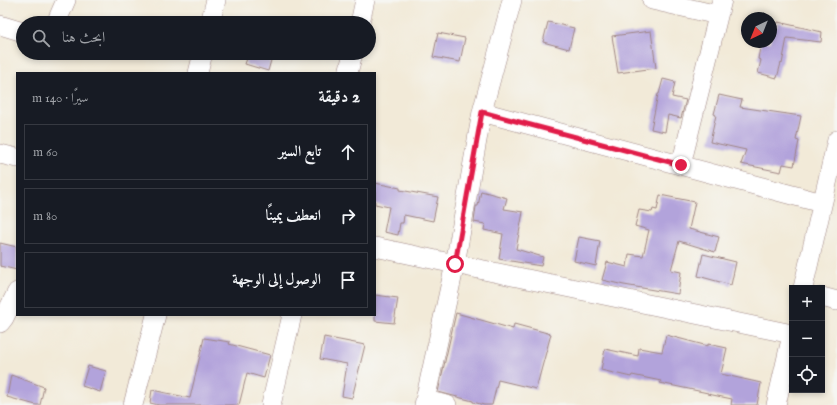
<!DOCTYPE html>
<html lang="ar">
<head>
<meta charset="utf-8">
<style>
	:root { --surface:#171b24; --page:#20242c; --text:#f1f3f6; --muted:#9ea1a6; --line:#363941 }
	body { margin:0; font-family:"IM FELL English",Amiri,serif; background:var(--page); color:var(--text); direction:rtl }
	.controls { position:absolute; right:12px; bottom:12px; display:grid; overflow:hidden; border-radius:0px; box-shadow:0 2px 6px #0003 }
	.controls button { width:36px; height:36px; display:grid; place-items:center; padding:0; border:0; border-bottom:1px solid var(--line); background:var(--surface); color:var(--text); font:20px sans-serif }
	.compass { position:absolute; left:741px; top:12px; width:36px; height:36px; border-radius:50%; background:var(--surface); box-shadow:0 2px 6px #0003; rotate:223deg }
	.stop { position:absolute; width:12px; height:12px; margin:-9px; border:3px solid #e11d48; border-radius:50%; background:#fff }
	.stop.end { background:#e11d48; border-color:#fff; box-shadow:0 1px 4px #0008 }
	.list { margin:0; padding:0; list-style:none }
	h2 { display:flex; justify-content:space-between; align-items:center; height:52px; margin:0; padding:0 16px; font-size:17px }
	h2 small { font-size:13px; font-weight:400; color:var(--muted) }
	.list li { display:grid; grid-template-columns:26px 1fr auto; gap:12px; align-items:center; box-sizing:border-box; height:56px; margin:0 8px 8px; padding:0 8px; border:1px solid var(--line); border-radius:0px }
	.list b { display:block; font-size:15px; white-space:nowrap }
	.list em { font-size:13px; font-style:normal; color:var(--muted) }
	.icon { flex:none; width:22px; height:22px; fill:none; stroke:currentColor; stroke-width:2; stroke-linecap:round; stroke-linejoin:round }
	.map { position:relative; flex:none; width:837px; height:405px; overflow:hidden; direction:ltr }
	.search { position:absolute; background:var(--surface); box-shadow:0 2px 6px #0003; left:16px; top:16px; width:360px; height:44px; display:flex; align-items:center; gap:10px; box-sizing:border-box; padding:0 14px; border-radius:22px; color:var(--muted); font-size:15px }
	.panel { position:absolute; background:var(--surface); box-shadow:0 2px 6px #0003; left:16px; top:72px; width:360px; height:244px; border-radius:0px; direction:rtl }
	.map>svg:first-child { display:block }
	.building { fill:#b2a3db }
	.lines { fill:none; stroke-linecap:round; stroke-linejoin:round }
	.street-casing { stroke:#9e8482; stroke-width:20 }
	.street { stroke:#fff; stroke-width:19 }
	.route { stroke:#e11d48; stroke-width:5 }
</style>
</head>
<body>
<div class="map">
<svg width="837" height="405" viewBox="0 0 837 405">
	<rect width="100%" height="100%" fill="#f6f6f2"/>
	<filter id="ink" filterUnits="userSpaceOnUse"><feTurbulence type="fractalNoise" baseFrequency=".025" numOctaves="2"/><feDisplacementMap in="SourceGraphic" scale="8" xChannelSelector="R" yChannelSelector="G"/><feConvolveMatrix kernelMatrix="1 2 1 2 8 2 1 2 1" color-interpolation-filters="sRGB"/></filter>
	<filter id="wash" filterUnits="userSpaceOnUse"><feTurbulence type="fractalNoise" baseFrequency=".012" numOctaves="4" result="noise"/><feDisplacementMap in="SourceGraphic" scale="16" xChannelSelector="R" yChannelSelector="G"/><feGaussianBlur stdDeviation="0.9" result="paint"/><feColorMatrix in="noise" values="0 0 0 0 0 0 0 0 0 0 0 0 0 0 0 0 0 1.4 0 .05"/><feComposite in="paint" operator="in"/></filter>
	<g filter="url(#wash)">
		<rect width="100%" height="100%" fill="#f2ead8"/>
		<g id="blocks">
			<path class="building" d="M548 22 574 28 569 49 543 42Z
				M778 22 822 32 821 42 787 38 782 64 781 63 777 78 758 73 761 60 758 59 761 42H771V26L777 27Z
				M651 31 656 68 618 73 612 36Z
				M438 33 465 38 460 62 433 57Z
				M249 53H273L268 71 245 64Z
				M663 79 675 82 672 97 686 100 681 118 668 115 665 132 651 129 658 94H659Z
				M719 95 742 100 740 107 801 116 796 140 799 141 794 166 783 164 781 172 741 164 746 150 710 142 716 115 714 114Z
				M375 183 400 188V190L438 197 433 221 404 215 403 223H400L398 235 384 232 389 207 375 204Z
				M481 191 507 198 504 209 523 212 516 249 543 257 541 266 499 259 503 234 484 230 485 224 474 222 476 206H478Z
				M660 195 695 202 689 229 719 237 715 252 679 241 671 270 681 272 678 294 624 285 602 280 607 262 627 267 629 254 643 256 649 230 635 226 639 210 652 212 653 209 657 210Z
				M579 237 600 241 596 266 574 261Z
				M0 243 17 247V270L0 266Z
				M703 254 736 262 731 285 698 276Z
				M375 295 398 298 394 323 375 321Z
				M456 313 513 329 514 324 551 334 536 389 498 380 492 405H484L473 402V401L438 392Z
				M666 335 708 346V344L727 348 721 374 761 383 757 405H731L732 399 708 394V393L660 383 661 381 632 375 631 377 601 370 605 349 638 356 639 348 662 352Z
				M324 337 365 345 352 398 342 396 347 364 320 359Z
				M204 338 230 342 229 344 270 355 264 378 247 373 239 405H159L150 403 152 390 190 398Z
				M88 366 106 371 100 392 82 386Z
				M11 375 44 387 40 405H36L7 397Z"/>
		</g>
	</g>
	<g filter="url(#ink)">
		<use href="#blocks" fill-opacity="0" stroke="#9e8482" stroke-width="1"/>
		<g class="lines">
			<g class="street-casing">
				<path id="street" d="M652 0 718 15
					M56 23 66 0
					M210 23 216 0
					M360 23 365 0
					M0 25 23 32
					M198 73 203 53
					M348 73 353 53
					M482 112 822 203
					M0 154 17 158
					M681 165 722 0
					M375 247 455 264 792 334
					M803 288 837 140
					M822 297 837 301
					M0 323 4 318 17 292
					M425 400 447 405
					M133 405 156 315
					M271 405 292 315
					M424 405 455 264 482 112 512 0
					M776 405 792 335"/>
			</g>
			<use href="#street" class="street"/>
		</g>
	</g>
	<g class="lines" filter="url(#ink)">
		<path class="route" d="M455 264 482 112 681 165"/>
	</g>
</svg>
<div class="controls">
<button>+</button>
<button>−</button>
<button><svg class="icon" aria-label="locate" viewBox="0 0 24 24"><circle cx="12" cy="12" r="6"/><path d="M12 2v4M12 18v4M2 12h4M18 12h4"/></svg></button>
</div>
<svg class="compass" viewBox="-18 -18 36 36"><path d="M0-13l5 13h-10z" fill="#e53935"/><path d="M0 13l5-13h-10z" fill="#9ea1a6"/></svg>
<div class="stop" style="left:455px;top:264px"></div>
<div class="stop end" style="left:681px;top:165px"></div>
<div class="search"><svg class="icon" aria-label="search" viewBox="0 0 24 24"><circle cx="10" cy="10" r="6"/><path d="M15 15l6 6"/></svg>ابحث هنا</div>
<section class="panel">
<h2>2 دقيقة<small>سيرًا · 140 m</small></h2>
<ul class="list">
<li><svg class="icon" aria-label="ahead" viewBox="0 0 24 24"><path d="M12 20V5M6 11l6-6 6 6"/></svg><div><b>تابع السير</b></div><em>60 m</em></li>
<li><svg class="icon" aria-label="right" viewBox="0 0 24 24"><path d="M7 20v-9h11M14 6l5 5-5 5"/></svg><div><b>انعطف يمينًا</b></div><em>80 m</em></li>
<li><svg class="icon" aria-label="arrive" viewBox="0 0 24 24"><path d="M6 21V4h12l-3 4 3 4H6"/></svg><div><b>الوصول إلى الوجهة</b></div></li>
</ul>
</section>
</div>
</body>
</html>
